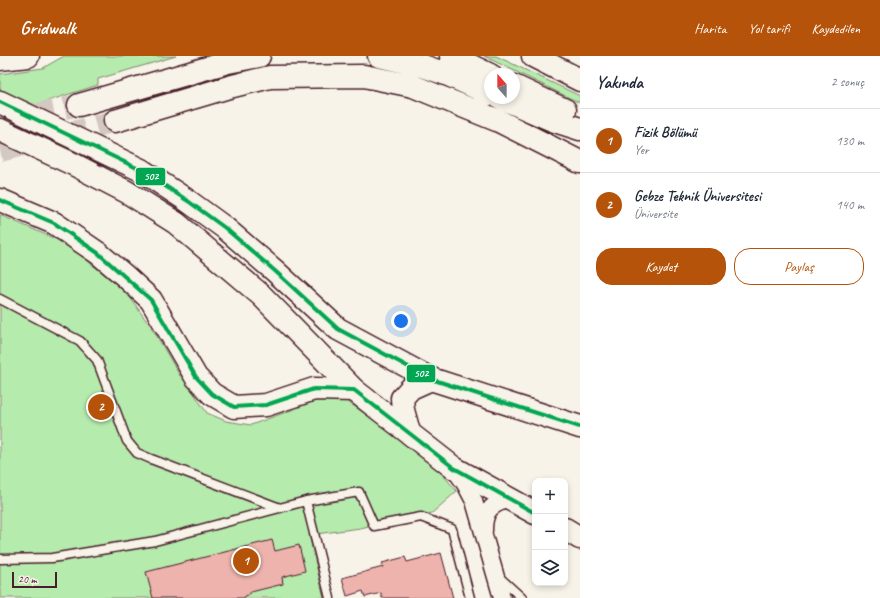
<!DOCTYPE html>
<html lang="tr">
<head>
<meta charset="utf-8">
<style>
	:root { --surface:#fff; --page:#f2f2f3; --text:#1f2937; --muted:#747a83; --line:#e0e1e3; --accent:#b45309 }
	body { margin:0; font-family:Caveat,sans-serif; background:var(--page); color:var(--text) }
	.controls { position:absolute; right:12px; bottom:12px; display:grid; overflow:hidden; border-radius:8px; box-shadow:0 2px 6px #0003 }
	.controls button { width:36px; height:36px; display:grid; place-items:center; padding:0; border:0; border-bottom:1px solid var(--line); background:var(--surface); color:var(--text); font:20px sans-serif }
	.compass { position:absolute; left:484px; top:12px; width:36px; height:36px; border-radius:50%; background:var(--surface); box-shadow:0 2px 6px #0003; rotate:339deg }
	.scale { position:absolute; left:12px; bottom:10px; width:45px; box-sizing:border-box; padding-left:4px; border:2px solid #4a1f2b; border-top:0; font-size:11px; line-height:14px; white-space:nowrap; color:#4a1f2b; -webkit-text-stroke:3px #f7f3e8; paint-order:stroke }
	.you { position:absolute; left:401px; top:265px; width:14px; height:14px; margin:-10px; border:3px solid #fff; border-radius:50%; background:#1a73e8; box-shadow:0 0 0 6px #1a73e833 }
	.badge { display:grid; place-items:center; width:26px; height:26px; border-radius:50%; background:var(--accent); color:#fff; font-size:13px; font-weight:700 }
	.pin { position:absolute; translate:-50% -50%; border:2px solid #fff; box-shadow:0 1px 4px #0006 }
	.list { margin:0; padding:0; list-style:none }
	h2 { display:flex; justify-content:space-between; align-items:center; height:52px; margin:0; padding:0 16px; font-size:17px }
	h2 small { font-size:13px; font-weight:400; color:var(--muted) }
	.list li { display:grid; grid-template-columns:26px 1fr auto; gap:12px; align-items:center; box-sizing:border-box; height:64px; padding:0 16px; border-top:1px solid var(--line) }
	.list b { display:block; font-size:15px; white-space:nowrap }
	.list p { margin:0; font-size:13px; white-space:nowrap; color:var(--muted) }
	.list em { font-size:13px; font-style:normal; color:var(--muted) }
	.actions { display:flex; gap:8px; padding:12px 16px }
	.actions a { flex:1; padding:9px 0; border:1px solid var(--accent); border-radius:16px; text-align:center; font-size:14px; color:var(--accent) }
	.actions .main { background:var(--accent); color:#fff }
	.icon { flex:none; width:22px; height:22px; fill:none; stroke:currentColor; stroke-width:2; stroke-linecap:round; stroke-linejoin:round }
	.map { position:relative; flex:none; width:580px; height:542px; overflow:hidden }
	header { display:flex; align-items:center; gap:24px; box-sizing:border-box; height:56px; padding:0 20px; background:var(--accent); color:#fff }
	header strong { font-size:19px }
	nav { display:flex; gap:22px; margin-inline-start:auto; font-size:14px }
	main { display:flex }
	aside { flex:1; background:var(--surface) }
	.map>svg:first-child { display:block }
	.green { fill:#b5ebad; stroke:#80856c }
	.building { fill:#eeb3ad; stroke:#4a1f2b }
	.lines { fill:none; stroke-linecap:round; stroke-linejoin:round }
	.highway-tunnel { stroke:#d4c9c2; stroke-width:22; stroke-dasharray:22 11; stroke-linecap:butt }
	.lane-casing { stroke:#4a1f2b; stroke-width:11 }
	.street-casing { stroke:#4a1f2b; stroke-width:19 }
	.primary-casing { stroke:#4a1f2b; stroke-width:25 }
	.highway-casing { stroke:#4a1f2b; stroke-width:25 }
	.lane { stroke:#f7f3e8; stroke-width:8 }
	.street { stroke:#f7f3e8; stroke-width:16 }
	.primary { stroke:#f7f3e8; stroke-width:22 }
	.highway { stroke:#f7f3e8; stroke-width:22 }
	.bus-1-casing { stroke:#f7f3e8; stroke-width:7 }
	.bus-1 { stroke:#00a651; stroke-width:4 }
	.line-badge { stroke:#f7f3e8; stroke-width:1.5 }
	.badge-label { font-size:11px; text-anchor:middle; font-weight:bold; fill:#fff }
</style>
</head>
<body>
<header>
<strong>Gridwalk</strong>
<nav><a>Harita</a><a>Yol tarifi</a><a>Kaydedilen</a></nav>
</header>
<main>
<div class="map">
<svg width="580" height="542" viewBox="0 0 580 542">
	<rect width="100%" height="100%" fill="#f7f3e8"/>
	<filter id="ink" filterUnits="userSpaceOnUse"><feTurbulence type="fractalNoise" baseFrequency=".025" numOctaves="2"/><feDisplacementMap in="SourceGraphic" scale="8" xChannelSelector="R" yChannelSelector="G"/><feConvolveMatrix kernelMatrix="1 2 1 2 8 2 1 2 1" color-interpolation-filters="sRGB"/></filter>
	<g filter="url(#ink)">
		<path class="green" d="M64 0H176L98 23V29L35 49 0 34V18L43 12Z
			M484 0H496L580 40V47Z
			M0 159 67 188 127 237 155 277 180 320H182L207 357 226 365 251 369 316 345 345 344 426 400 457 435 432 457 360 472 309 479 324 542H0Z"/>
		<path class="building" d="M272 484 275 495 299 489 305 515 282 521 283 528 251 536 243 542H153L146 516Z
			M441 497 453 542H382L381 537 365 541 363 535 347 540 342 522 383 511 382 507 405 501 407 506Z"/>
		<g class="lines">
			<path class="highway-tunnel" d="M0 66 79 49
				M0 95 115 65"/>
			<g class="lane-casing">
				<path id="lane" d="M0 243 80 285 97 304 127 385 137 397 151 403 280 452
					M306 445 330 542
					M0 503 52 502 155 485 306 445 359 436 374 470 421 461 452 473 470 542
					M499 521 522 542"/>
			</g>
			<g class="street-casing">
				<path id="street" d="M455 414 465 428 474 445 502 542
					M484 475C484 455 490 449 509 443"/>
			</g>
			<g class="primary-casing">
				<path id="primary" d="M354 334 454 412 535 457
					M409 376 403 354 402 342 411 332 431 323 580 371
					M565 473 580 482"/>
			</g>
			<g class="highway-casing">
				<path id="highway" d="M379 0 423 10 446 18 490 38
					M451 0 490 19
					M533 0 580 24
					M0 3 28 0
					M514 30 565 54
					M501 42 552 64 580 73
					M0 46 141 114 188 145 225 172 275 215 338 273 431 323
					M79 49 228 6 259 0
					M115 65 229 31 270 21 364 20 413 30 499 65 580 106
					M0 74 73 108 127 136 176 167 261 239 354 334
					M0 144 54 167 98 197 125 220 151 244 196 321 212 338 234 351 266 349 314 333 354 334"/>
			</g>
			<use href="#lane" class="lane"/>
			<use href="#street" class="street"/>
			<use href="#primary" class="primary"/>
			<use href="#highway" class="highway"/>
			<g class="bus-1-casing">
				<path id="bus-1" d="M0 46 141 114 188 145 225 172 275 215 338 273 431 323 580 371
					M0 144 54 167 98 197 151 244 196 321 212 338 234 351 266 349 314 333 354 334 454 412 535 457"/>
			</g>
			<use href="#bus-1" class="bus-1"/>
		</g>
	</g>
	<g class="line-badge">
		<rect x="135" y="111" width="31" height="19" rx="4" fill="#00a651"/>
		<rect x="406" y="308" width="30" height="19" rx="4" fill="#00a651"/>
	</g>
	<g class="badge-label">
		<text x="151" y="124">502</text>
		<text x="421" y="321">502</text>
	</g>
</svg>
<div class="controls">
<button>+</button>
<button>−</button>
<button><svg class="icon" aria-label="layers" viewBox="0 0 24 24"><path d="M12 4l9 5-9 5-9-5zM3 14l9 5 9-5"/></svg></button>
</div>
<svg class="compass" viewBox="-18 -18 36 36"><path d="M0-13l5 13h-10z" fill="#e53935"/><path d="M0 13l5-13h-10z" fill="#747a83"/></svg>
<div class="scale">20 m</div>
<div class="you"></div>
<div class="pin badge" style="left:246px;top:505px">1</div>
<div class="pin badge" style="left:101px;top:351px">2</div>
</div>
<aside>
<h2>Yakında<small>2 sonuç</small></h2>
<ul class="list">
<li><span class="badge">1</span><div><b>Fizik Bölümü</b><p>Yer</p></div><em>130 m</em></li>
<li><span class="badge">2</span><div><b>Gebze Teknik Üniversitesi</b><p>Üniversite</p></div><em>140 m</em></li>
</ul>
<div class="actions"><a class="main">Kaydet</a><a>Paylaş</a></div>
</aside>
</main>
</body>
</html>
